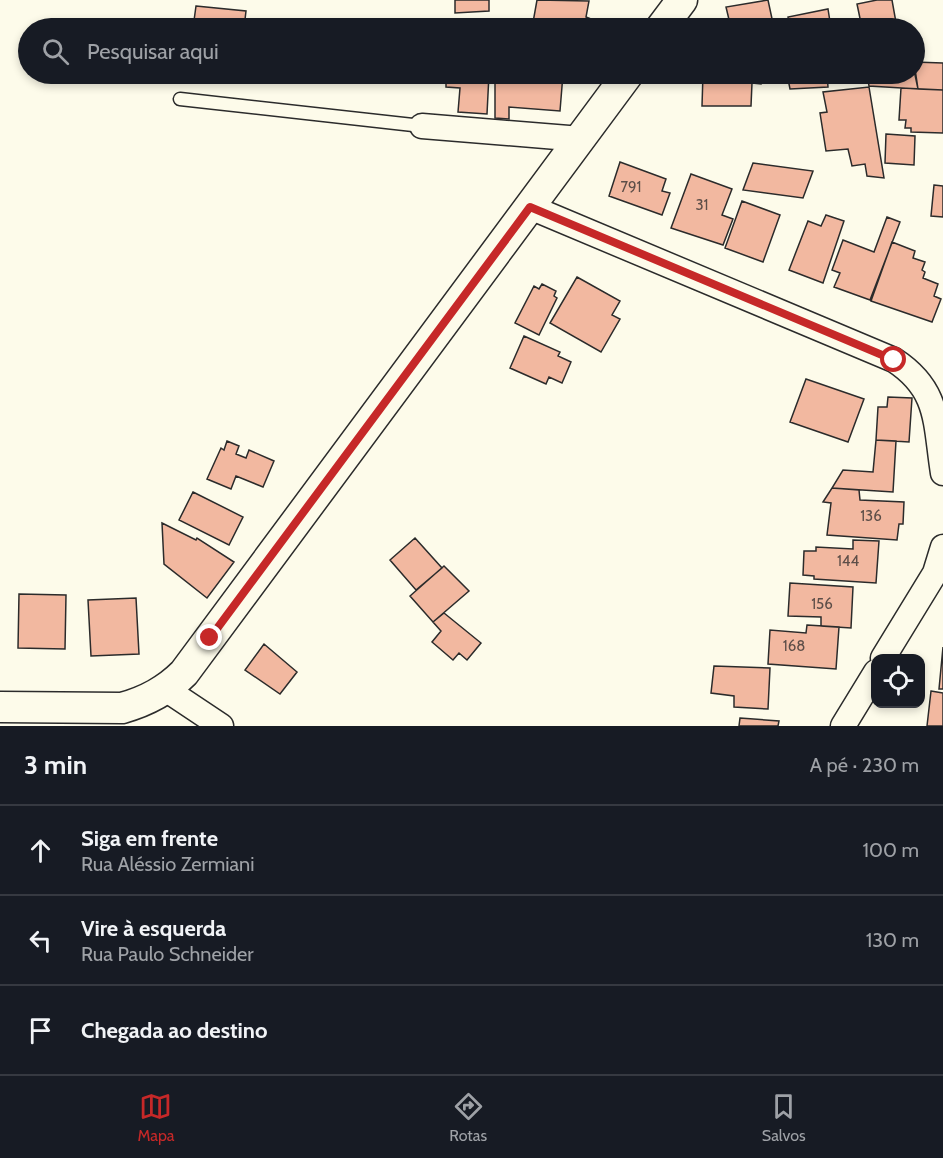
<!DOCTYPE html>
<html lang="pt">
<head>
<meta charset="utf-8">
<style>
	:root { --surface:#171b24; --page:#242831; --text:#f1f3f6; --muted:#9ea1a6; --line:#363941; --accent:#c62828 }
	body { margin:0; font-family:Cabin,sans-serif; background:var(--page); color:var(--text) }
	.controls { position:absolute; right:18px; bottom:18px; display:grid; overflow:hidden; border-radius:12px; box-shadow:0 3px 9px #0003 }
	.controls button { width:54px; height:54px; display:grid; place-items:center; padding:0; border:0; border-bottom:2px solid var(--line); background:var(--surface); color:var(--text); font:30px sans-serif }
	.stop { position:absolute; width:18px; height:18px; margin:-14px; border:4px solid #c62828; border-radius:50%; background:#fff }
	.stop.end { background:#c62828; border-color:#fff; box-shadow:0 2px 6px #0008 }
	.list { margin:0; padding:0; list-style:none }
	h2 { display:flex; justify-content:space-between; align-items:center; height:78px; margin:0; padding:0 24px; font-size:26px }
	h2 small { font-size:20px; font-weight:400; color:var(--muted) }
	.list li { display:grid; grid-template-columns:39px 1fr auto; gap:18px; align-items:center; box-sizing:border-box; height:90px; padding:0 24px; border-top:2px solid var(--line) }
	.list b { display:block; font-size:22px; white-space:nowrap }
	.list p { margin:0; font-size:20px; white-space:nowrap; color:var(--muted) }
	.list em { font-size:20px; font-style:normal; color:var(--muted) }
	.icon { flex:none; width:33px; height:33px; fill:none; stroke:currentColor; stroke-width:2; stroke-linecap:round; stroke-linejoin:round }
	.map { position:relative; flex:none; width:943px; height:726px; overflow:hidden }
	.search { position:absolute; background:var(--surface); box-shadow:0 3px 9px #0003; left:18px; right:18px; top:18px; height:66px; display:flex; align-items:center; gap:15px; box-sizing:border-box; padding:0 21px; border-radius:33px; color:var(--muted); font-size:22px }
	.sheet { height:348px; background:var(--surface) }
	nav { display:flex; justify-content:space-around; align-items:center; box-sizing:border-box; height:84px; border-top:2px solid var(--line); background:var(--surface); font-size:16px; color:var(--muted) }
	nav a { display:grid; justify-items:center; gap:3px }
	nav .on { color:var(--accent) }
	.map>svg:first-child { display:block }
	.building { fill:#f2b8a0; stroke:#2b2b2b; stroke-width:1.5 }
	.lines { fill:none; stroke-linecap:round; stroke-linejoin:round }
	.service-casing { stroke:#2b2b2b; stroke-width:15 }
	.minor-casing { stroke:#2b2b2b; stroke-width:27 }
	.tertiary-casing { stroke:#2b2b2b; stroke-width:33 }
	.service { stroke:#fdfbea; stroke-width:12 }
	.minor { stroke:#fdfbea; stroke-width:24 }
	.tertiary { stroke:#fdfbea; stroke-width:30 }
	.route { stroke:#c62828; stroke-width:8 }
	.labels { text-anchor:middle; stroke-width:4.5; stroke-linejoin:round; paint-order:stroke }
	.number-label { font-size:15px; fill:#5d4e48 }
</style>
</head>
<body>
<div class="map">
<svg width="943" height="726" viewBox="0 0 943 726">
	<rect width="100%" height="100%" fill="#fdfbea"/>
	<path class="building" d="M455 0H489V11L455 13Z
		M537 0 589 1 586 17 591 19 589 28H532Z
		M768 0 774 28H731L726 7Z
		M877 0H892L897 28H862L857 4Z
		M196 6 246 11 244 28H193Z
		M828 9 831 28H790L788 17Z
		M914 62 943 63V90L918 89Z
		M914 70 918 89 869 86 867 74H914Z
		M446 74H489L487 114 458 112 460 88 446 87Z
		M495 74H563L560 111 509 107V119L495 118Z
		M703 74H761V84L752 83 751 106H702Z
		M787 74H827L828 87 790 89Z
		M869 87 884 178 867 176 865 164 852 166 848 149 826 151 820 113 827 112 823 92Z
		M901 88 943 90V133L911 132V128H905L906 120H899Z
		M886 134 915 136 914 165 885 163Z
		M620 162 666 179 662 191 670 193 662 215 609 196Z
		M753 163 813 171 803 198 743 190Z
		M691 174 732 189 722 215 733 219 723 245 671 228Z
		M934 185 943 186V217L931 216Z
		M742 201 780 215 763 262 725 248Z
		M826 215 844 221 823 283 789 270 808 221 821 226Z
		M887 217 900 222 870 300 834 287 840 273 832 270 843 240 874 252Z
		M892 242 915 251 913 258 925 262 922 270 925 272 923 278 938 284 934 296 941 299 932 322 871 301Z
		M577 277 620 301 612 315 620 319 601 352 550 323Z
		M542 284 556 291 554 296 557 298 539 335 515 323 534 286 539 289Z
		M524 336 560 352 558 356 571 362 562 383 549 377 546 384 510 368Z
		M806 379 864 399 848 442 790 422Z
		M888 397 912 398 909 442 876 440 878 407H887Z
		M876 440 896 441 893 492 832 488 843 470 873 472Z
		M227 441 239 446 236 454 246 458 249 450 274 461 263 487 236 476 231 489 207 479 221 448 224 450Z
		M832 488 859 490 860 500 904 502 903 524H899L897 540 827 535 831 503 823 502Z
		M193 492 243 517 229 545 179 520Z
		M162 523 196 540 197 538 234 562 207 598 164 564Z
		M415 538 442 568 416 590 390 560Z
		M853 540 879 541 876 583 814 579V576L803 575 804 551H816V547L853 549Z
		M444 566 469 591 433 622 410 596Z
		M790 583 853 587 851 628 821 626V617L788 616Z
		M19 594 66 595 65 649 18 648Z
		M136 598 139 654 91 656 88 600Z
		M444 613 481 643 467 660 459 653 453 660 432 642 441 631 433 622Z
		M807 625 839 627 836 669 768 664 770 630 806 633Z
		M264 644 297 672 280 694 245 670Z
		M943 647V689H939Z
		M714 666 770 668 768 709 734 707V696L711 693Z
		M931 691 943 693V726H927Z
		M740 718 779 721 778 726H739Z"/>
	<g class="lines">
		<g class="service-casing">
			<path id="service" d="M180 99 422 126"/>
		</g>
		<g class="minor-casing">
			<path id="minor" d="M422 126 581 139
				M530 207 894 360C940 390 935 423 943 473
				M883 658 935 573 943 547
				M167 690 221 726
				M843 726 876 672"/>
		</g>
		<g class="tertiary-casing">
			<path id="tertiary" d="M661 28 682 0
				M0 707 122 708C147 701 166 691 184 673L628 74"/>
		</g>
		<use href="#service" class="service"/>
		<use href="#minor" class="minor"/>
		<use href="#tertiary" class="tertiary"/>
	</g>
	<g class="lines">
		<path class="route" d="M210 638 530 207 894 360"/>
	</g>
	<g class="labels">
		<g class="number-label">
			<text x="631" y="192">791</text>
			<text x="702" y="210">31</text>
			<text x="871" y="521">136</text>
			<text x="848" y="566">144</text>
			<text x="822" y="609">156</text>
			<text x="794" y="651">168</text>
		</g>
	</g>
</svg>
<div class="controls">
<button><svg class="icon" aria-label="locate" viewBox="0 0 24 24"><circle cx="12" cy="12" r="6"/><path d="M12 2v4M12 18v4M2 12h4M18 12h4"/></svg></button>
</div>
<div class="stop" style="left:894px;top:360px"></div>
<div class="stop end" style="left:210px;top:638px"></div>
<div class="search"><svg class="icon" aria-label="search" viewBox="0 0 24 24"><circle cx="10" cy="10" r="6"/><path d="M15 15l6 6"/></svg>Pesquisar aqui</div>
</div>
<section class="sheet">
<h2>3 min<small>A pé · 230 m</small></h2>
<ul class="list">
<li><svg class="icon" aria-label="ahead" viewBox="0 0 24 24"><path d="M12 20V5M6 11l6-6 6 6"/></svg><div><b>Siga em frente</b><p>Rua Aléssio Zermiani</p></div><em>100 m</em></li>
<li><svg class="icon" aria-label="left" viewBox="0 0 24 24"><path d="M17 20v-9H6M10 6l-5 5 5 5"/></svg><div><b>Vire à esquerda</b><p>Rua Paulo Schneider</p></div><em>130 m</em></li>
<li><svg class="icon" aria-label="arrive" viewBox="0 0 24 24"><path d="M6 21V4h12l-3 4 3 4H6"/></svg><div><b>Chegada ao destino</b></div></li>
</ul>
</section>
<nav>
<a class="on"><svg class="icon" aria-label="map" viewBox="0 0 24 24"><path d="M3 6l6-2 6 2 6-2v14l-6 2-6-2-6 2zM9 4v14M15 6v14"/></svg>Mapa</a>
<a><svg class="icon" aria-label="directions" viewBox="0 0 24 24"><path d="M12 3l9 9-9 9-9-9zM9 14v-3h6M13 9l2 2-2 2"/></svg>Rotas</a>
<a><svg class="icon" aria-label="saved" viewBox="0 0 24 24"><path d="M7 4h10v16l-5-4-5 4z"/></svg>Salvos</a>
</nav>
</body>
</html>
